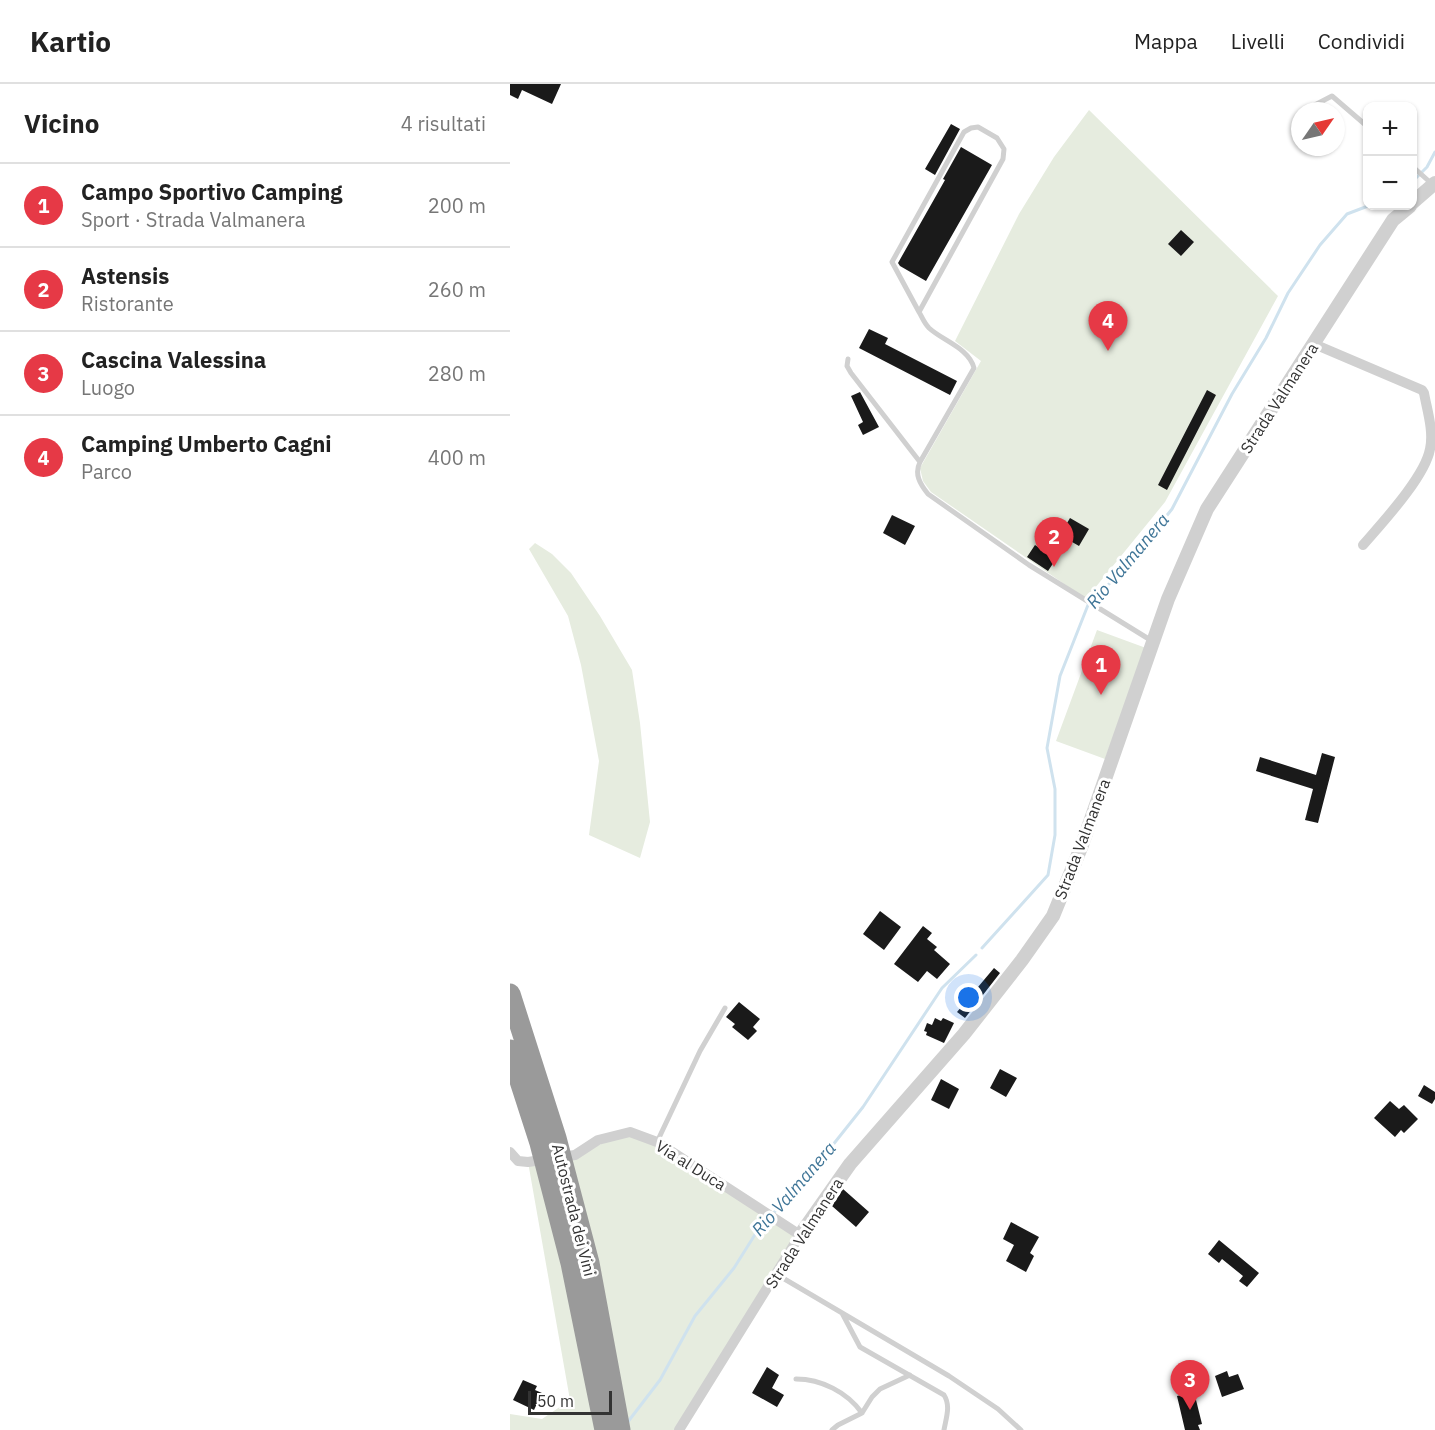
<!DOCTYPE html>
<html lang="it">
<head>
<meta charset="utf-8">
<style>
	:root { --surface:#fff; --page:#f2f2f2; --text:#222; --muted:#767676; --line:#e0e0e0; --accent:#e63946 }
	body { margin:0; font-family:"IBM Plex Sans",sans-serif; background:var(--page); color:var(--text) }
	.controls { position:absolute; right:18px; top:18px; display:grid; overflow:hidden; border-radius:12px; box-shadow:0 2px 4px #0004 }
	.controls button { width:54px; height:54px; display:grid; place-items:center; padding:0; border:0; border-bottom:2px solid var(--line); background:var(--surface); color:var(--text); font:30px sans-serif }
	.compass { position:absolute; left:781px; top:18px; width:54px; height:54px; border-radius:50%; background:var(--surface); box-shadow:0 2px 4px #0004; rotate:56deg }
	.scale { position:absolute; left:18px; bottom:15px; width:84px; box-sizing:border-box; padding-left:6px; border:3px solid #333; border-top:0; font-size:16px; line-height:21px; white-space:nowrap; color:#333; -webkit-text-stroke:4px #fff; paint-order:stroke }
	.you { position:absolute; left:459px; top:914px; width:21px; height:21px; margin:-15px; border:4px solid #fff; border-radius:50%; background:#1a73e8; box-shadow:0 0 0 9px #1a73e833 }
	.badge { display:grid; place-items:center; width:39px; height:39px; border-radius:50%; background:var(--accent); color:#fff; font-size:20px; font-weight:700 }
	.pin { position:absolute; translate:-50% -50px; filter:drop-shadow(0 2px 3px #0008) }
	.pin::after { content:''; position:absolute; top:32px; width:21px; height:18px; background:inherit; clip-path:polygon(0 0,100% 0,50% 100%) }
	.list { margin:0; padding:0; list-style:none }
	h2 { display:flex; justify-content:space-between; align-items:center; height:78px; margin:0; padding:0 24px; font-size:26px }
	h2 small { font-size:20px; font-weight:400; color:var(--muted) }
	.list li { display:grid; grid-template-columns:39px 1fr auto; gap:18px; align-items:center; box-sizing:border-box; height:84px; padding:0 24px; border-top:2px solid var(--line) }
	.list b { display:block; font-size:22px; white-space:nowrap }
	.list p { margin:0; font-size:20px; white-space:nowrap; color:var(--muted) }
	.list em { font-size:20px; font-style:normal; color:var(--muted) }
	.map { position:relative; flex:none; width:925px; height:1346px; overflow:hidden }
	header { display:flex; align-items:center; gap:36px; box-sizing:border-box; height:84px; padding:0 30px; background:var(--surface); border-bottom:2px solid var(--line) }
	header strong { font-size:28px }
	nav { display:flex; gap:33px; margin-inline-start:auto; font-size:21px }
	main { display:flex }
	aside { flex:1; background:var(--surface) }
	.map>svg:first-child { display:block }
	.green { fill:#e6ecdf }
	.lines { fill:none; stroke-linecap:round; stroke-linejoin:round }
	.stream { stroke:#cfe2ee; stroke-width:3 }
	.building { fill:#1a1a1a }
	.service { stroke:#d0d0d0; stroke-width:5 }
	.minor { stroke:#d0d0d0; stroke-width:10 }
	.tertiary { stroke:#d0d0d0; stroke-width:14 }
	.motorway { stroke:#9a9a9a; stroke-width:21 }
	.labels { text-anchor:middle; stroke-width:6; stroke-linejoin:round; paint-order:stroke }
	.street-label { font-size:16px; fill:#333; stroke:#fff }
	.water-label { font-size:18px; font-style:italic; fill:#3f7597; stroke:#fff }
</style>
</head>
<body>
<header>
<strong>Kartio</strong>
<nav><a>Mappa</a><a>Livelli</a><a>Condividi</a></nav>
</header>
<main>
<aside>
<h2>Vicino<small>4 risultati</small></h2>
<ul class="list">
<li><span class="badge">1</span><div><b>Campo Sportivo Camping</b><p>Sport · Strada Valmanera</p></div><em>200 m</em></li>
<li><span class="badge">2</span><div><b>Astensis</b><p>Ristorante</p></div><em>260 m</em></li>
<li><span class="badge">3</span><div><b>Cascina Valessina</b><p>Luogo</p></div><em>280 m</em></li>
<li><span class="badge">4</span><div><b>Camping Umberto Cagni</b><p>Parco</p></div><em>400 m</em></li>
</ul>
</aside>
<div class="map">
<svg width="925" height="1346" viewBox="0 0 925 1346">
	<rect width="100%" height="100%" fill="#fff"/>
	<path class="green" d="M579 26 768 212 655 418 576 515 421 408 413 397 410 384 471 277 445 257 509 130 544 73Z
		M25 459 42 470 61 489 90 532 122 586 130 639 140 738 130 774 79 751 89 677 71 581 58 532 19 465Z
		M587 546 636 564 595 675 546 657Z
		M120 1048 147 1058 290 1151 169 1346H0V1330L32 1335 60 1316 18 1078 65 1071Z"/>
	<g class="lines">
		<path class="stream" d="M902 98 917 83 925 68
			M472 864 538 791 545 751V705L537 664 550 592 578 521 615 484 662 425 722 310 756 254 778 209 810 161 837 130 858 122
			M117 1339 150 1296 185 1232 224 1184 246 1149 318 1067 353 1023 432 904 466 871"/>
	</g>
	<path class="building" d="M0 0H51L42 20 12 6 8 15 0 11Z
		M441 40 450 45 425 91 415 85Z
		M451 63 482 81 416 197 390 182 388 179 435 96 433 95Z
		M671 146 684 158 671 172 658 160Z
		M359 245 378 254 375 260 447 297 440 311 349 264Z
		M697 306 706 311 657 406 648 401Z
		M350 308 369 343 353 351 348 341 353 338 341 312Z
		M382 431 405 442 395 461 373 449Z
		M560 434 579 445 569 462 550 451Z
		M525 461 546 475 538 487 517 473Z
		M812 669 825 673 808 739 795 736 803 705 746 687 750 673 806 691Z
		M370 827 391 843 374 866 353 850Z
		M413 842 422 849 417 855 427 863 424 866 440 880 427 895 417 887 408 898 384 880Z
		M484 884 490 889 455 934 447 928Z
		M229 918 250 935 243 943 247 947 238 956 222 943 225 940 216 933Z
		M425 934 431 937 433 934 444 939 434 959 416 951 417 948 414 947 417 939 422 941Z
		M490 985 507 994 496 1013 480 1004Z
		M431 995 449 1005 439 1025 421 1016Z
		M914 1001 925 1008V1015L922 1020 908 1012Z
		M880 1017 889 1025 894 1021 908 1035 894 1049 891 1046 885 1053 864 1034Z
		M333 1105 359 1128 346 1143 322 1122Z
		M501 1138 529 1153 520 1169 524 1172 516 1188 496 1177 504 1161 493 1155Z
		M709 1156 749 1189 737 1203 729 1197 733 1192 712 1175 709 1179 698 1170Z
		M257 1283 269 1291 262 1304 274 1311 267 1323 242 1309Z
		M717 1287 719 1293 728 1290 734 1305 712 1313 705 1292Z
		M13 1296 27 1302 25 1306 32 1309 24 1326 3 1316Z
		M684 1308 692 1340 688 1341 690 1346H675L667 1312Z"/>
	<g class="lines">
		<path class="service" d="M799 24 822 12 858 43
			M902 82 922 100
			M409 228 382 178 454 48 461 44 468 43 487 54 494 65 493 75 409 228C412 233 414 239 419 244 433 257 459 264 464 284L410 378C404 390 410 400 418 410L519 481 642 557
			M338 275 337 282 341 289 410 378
			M147 1058 190 967 215 924
			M266 1190 439 1292 488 1325 511 1346
			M332 1229 350 1263 434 1311C441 1322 436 1334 434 1346
			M286 1295C311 1295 337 1308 352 1329
			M322 1346 328 1341 352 1329 362 1313 370 1305 400 1291"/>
		<path class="minor" d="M804 260 912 306 914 309C917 326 924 347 920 365 915 393 872 439 853 461
			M0 1068 8 1077 18 1078 65 1071 88 1056 120 1048 147 1058 290 1151 169 1346"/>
		<path class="tertiary" d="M902 119 925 99
			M290 1151 340 1080 454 950 512 876 543 832 572 761 658 515 697 425 883 136 900 122"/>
		<path class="motorway" d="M0 910 46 1054 79 1179 110 1346
			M0 966 30 1059 61 1179 95 1346"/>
	</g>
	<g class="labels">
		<g class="street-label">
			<text transform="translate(769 314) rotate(-57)" y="6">Strada Valmanera</text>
			<text transform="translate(572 755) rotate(-69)" y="6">Strada Valmanera</text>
			<text transform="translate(181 1081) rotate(32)" y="6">Via al Duca</text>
			<text transform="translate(64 1126) rotate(76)" y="6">Autostrada dei Vini</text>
			<text transform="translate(294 1149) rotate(-57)" y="6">Strada Valmanera</text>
		</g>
		<g class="water-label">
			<text transform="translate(618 477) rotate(-50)" y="6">Rio Valmanera</text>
			<text transform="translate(284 1105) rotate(-49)" y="6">Rio Valmanera</text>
		</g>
	</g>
</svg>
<div class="controls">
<button>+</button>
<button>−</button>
</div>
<svg class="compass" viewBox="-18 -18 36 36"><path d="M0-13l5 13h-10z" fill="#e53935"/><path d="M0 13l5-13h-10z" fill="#767676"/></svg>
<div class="scale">50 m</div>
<div class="you"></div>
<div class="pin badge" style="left:591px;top:611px">1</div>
<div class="pin badge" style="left:544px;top:483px">2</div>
<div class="pin badge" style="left:680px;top:1326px">3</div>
<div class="pin badge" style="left:598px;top:267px">4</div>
</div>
</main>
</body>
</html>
